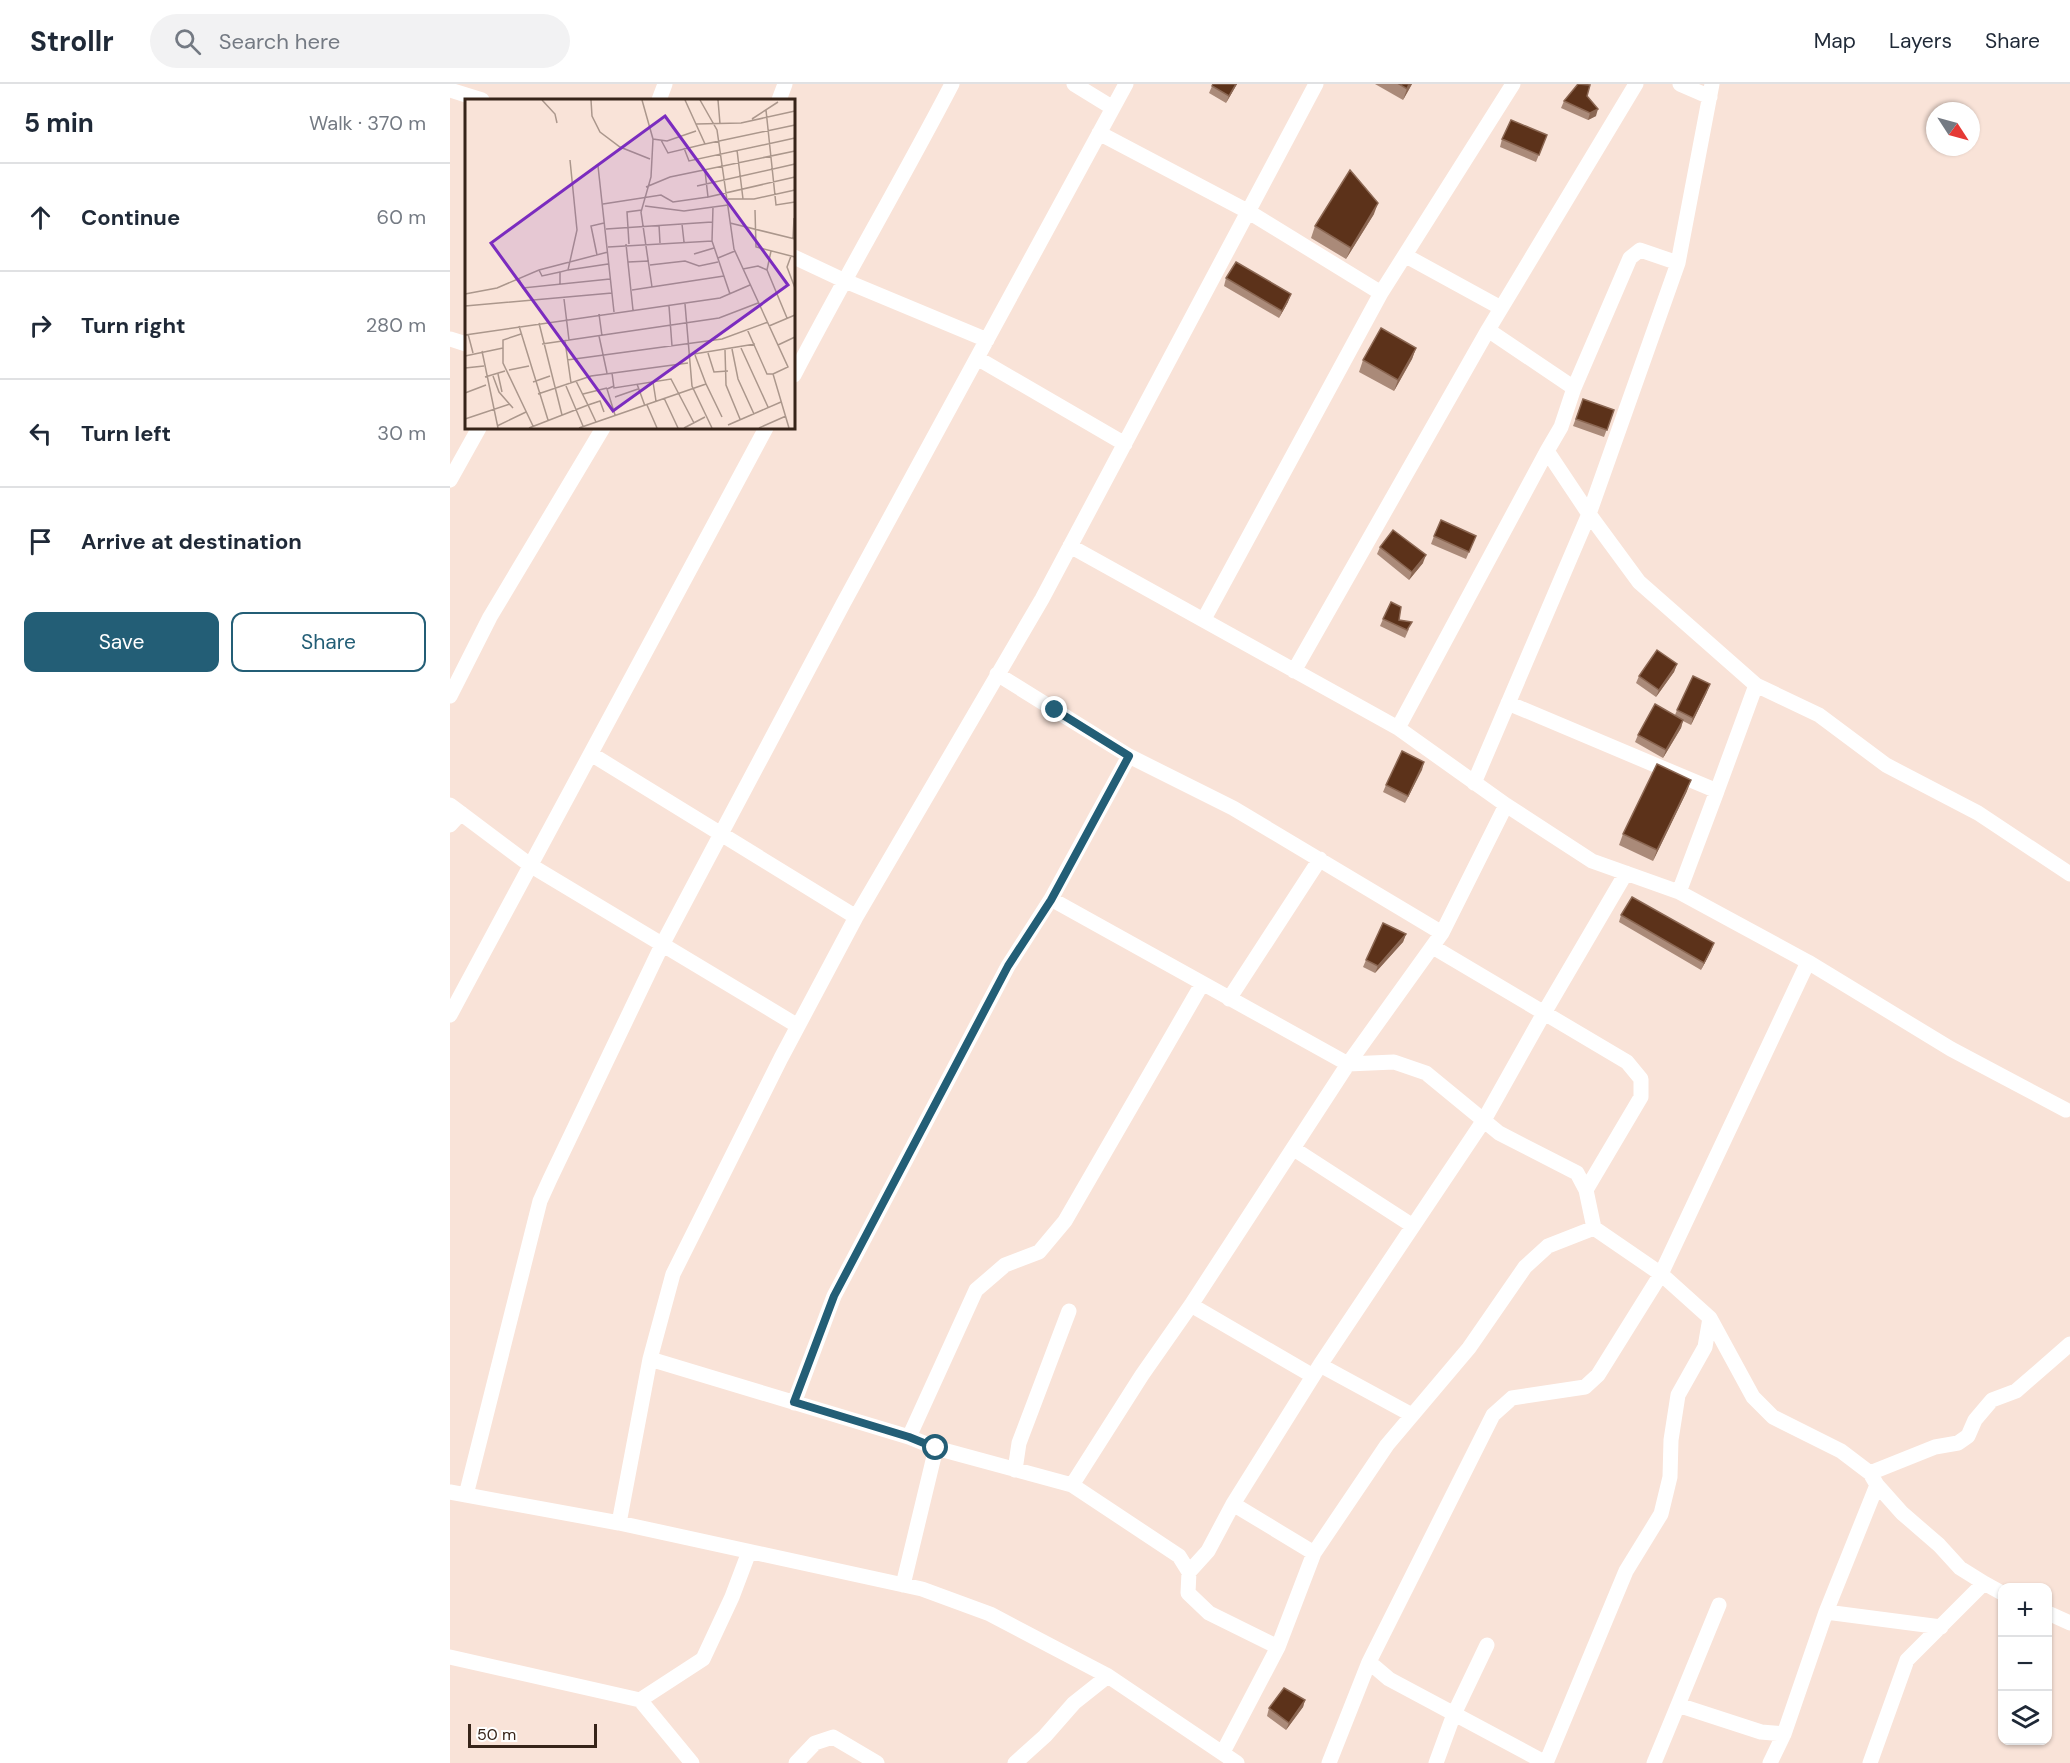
<!DOCTYPE html>
<html lang="en">
<head>
<meta charset="utf-8">
<style>
	:root { --surface:#fff; --page:#f2f2f3; --text:#1f2937; --muted:#747a83; --line:#e0e1e3; --accent:#235e76 }
	body { margin:0; font-family:"DM Sans",sans-serif; background:var(--page); color:var(--text) }
	.controls { position:absolute; right:18px; bottom:18px; display:grid; overflow:hidden; border-radius:12px; box-shadow:0 2px 4px #0004 }
	.controls button { width:54px; height:54px; display:grid; place-items:center; padding:0; border:0; border-bottom:2px solid var(--line); background:var(--surface); color:var(--text); font:30px sans-serif }
	.compass { position:absolute; left:1476px; top:18px; width:54px; height:54px; border-radius:50%; background:var(--surface); box-shadow:0 2px 4px #0004; rotate:126deg }
	.scale { position:absolute; left:18px; bottom:15px; width:129px; box-sizing:border-box; padding-left:6px; border:3px solid #372419; border-top:0; font-size:16px; line-height:21px; white-space:nowrap; color:#372419; -webkit-text-stroke:4px #fff; paint-order:stroke }
	.stop { position:absolute; width:18px; height:18px; margin:-14px; border:4px solid #235e76; border-radius:50%; background:#fff }
	.stop.end { background:#235e76; border-color:#fff; box-shadow:0 2px 6px #0008 }
	.list { margin:0; padding:0; list-style:none }
	h2 { display:flex; justify-content:space-between; align-items:center; height:78px; margin:0; padding:0 24px; font-size:26px }
	h2 small { font-size:20px; font-weight:400; color:var(--muted) }
	.list li { display:grid; grid-template-columns:39px 1fr auto; gap:18px; align-items:center; box-sizing:border-box; height:108px; padding:0 24px; border-top:2px solid var(--line) }
	.list b { display:block; font-size:22px; white-space:nowrap }
	.list em { font-size:20px; font-style:normal; color:var(--muted) }
	.actions { display:flex; gap:12px; padding:18px 24px }
	.actions a { flex:1; padding:14px 0; border:2px solid var(--accent); border-radius:12px; text-align:center; font-size:21px; color:var(--accent) }
	.actions .main { background:var(--accent); color:#fff }
	.icon { flex:none; width:33px; height:33px; fill:none; stroke:currentColor; stroke-width:2; stroke-linecap:round; stroke-linejoin:round }
	.map { position:relative; flex:none; width:1620px; height:1679px; overflow:hidden }
	header { display:flex; align-items:center; gap:36px; box-sizing:border-box; height:84px; padding:0 30px; background:var(--surface); border-bottom:2px solid var(--line) }
	header strong { font-size:28px }
	nav { display:flex; gap:33px; margin-inline-start:auto; font-size:21px }
	.search { width:420px; height:54px; background:var(--page); display:flex; align-items:center; gap:15px; box-sizing:border-box; padding:0 21px; border-radius:33px; color:var(--muted); font-size:22px }
	main { display:flex }
	aside { flex:1; background:var(--surface) }
	.map>svg:first-child { display:block }
	.lines { fill:none; stroke-linecap:round; stroke-linejoin:round }
	.street { stroke:#fff; stroke-width:15 }
	.wall { fill:#aa8a79 }
	.shaded-wall { fill:#8b6753 }
	.building { fill:#5c321a; stroke:#8b6753; stroke-width:1.5 }
	.route { stroke:#235e76; stroke-width:8 }
	.inset-road { fill:none; stroke:#ab978c; stroke-width:1.5 }
	.view { fill:#7b2cbf; fill-opacity:0.15; stroke:#7b2cbf; stroke-width:3 }
	.inset-edge { fill:none; stroke:#372419; stroke-width:3 }
</style>
</head>
<body>
<header>
<strong>Strollr</strong>
<div class="search"><svg class="icon" aria-label="search" viewBox="0 0 24 24"><circle cx="10" cy="10" r="6"/><path d="M15 15l6 6"/></svg>Search here</div>
<nav><a>Map</a><a>Layers</a><a>Share</a></nav>
</header>
<main>
<aside>
<h2>5 min<small>Walk · 370 m</small></h2>
<ul class="list">
<li><svg class="icon" aria-label="ahead" viewBox="0 0 24 24"><path d="M12 20V5M6 11l6-6 6 6"/></svg><div><b>Continue</b></div><em>60 m</em></li>
<li><svg class="icon" aria-label="right" viewBox="0 0 24 24"><path d="M7 20v-9h11M14 6l5 5-5 5"/></svg><div><b>Turn right</b></div><em>280 m</em></li>
<li><svg class="icon" aria-label="left" viewBox="0 0 24 24"><path d="M17 20v-9H6M10 6l-5 5 5 5"/></svg><div><b>Turn left</b></div><em>30 m</em></li>
<li><svg class="icon" aria-label="arrive" viewBox="0 0 24 24"><path d="M6 21V4h12l-3 4 3 4H6"/></svg><div><b>Arrive at destination</b></div></li>
</ul>
<div class="actions"><a class="main">Save</a><a>Share</a></div>
</aside>
<div class="map">
<svg width="1620" height="1679" viewBox="0 0 1620 1679">
	<rect width="100%" height="100%" fill="#f9e3d8"/>
	<g class="lines">
		<path class="street" d="M624 0 663 24
			M1230 0 1260 13
			M0 6 32 16
			M209 16 215 0
			M329 16 335 0
			M649 49 799 128 931 209
			M956 172 1051 224
			M344 173 393 196 537 256
			M1038 246 1124 304 1111 343 1097 367 1139 430 1189 498 1306 601 1369 631 1436 681 1528 729 1620 790
			M0 255 16 260
			M527 274 675 360
			M344 291C395 193 451 98 502 0
			M1124 304 1180 174 1190 166 1228 179
			M0 396 29 344
			M620 462 948 644 1056 721 1142 777 1229 808 1358 878 1501 965 1616 1026
			M754 535 931 209 1063 0
			M844 587 1038 246 1186 0
			M547 590 679 672 783 724 992 849
			M0 612 40 533 153 344
			M1058 619 1267 707 1229 808
			M948 644 1097 367
			M141 670 406 833
			M1024 699 1139 430 1228 179 1262 0
			M1267 707 1306 601
			M0 721 80 781 348 942
			M0 741 11 729
			M601 815 898 980 944 978 976 989 1049 1049 1127 1089 1136 1106 1144 1144 1211 1190 1260 1234 1303 1313 1323 1333 1391 1367 1420 1389 1427 1401 1452 1429 1489 1461 1510 1484 1534 1499
			M983 863 1177 978 1191 995V1013L1136 1106
			M779 915 870 775
			M0 931C105 735 212 540 316 344
			M844 1065 963 1142
			M741 1221 863 1292
			M200 1275 459 1353 486 1364 622 1401 692 1291 741 1221 898 980 992 849 1056 721
			M870 1281 962 1331
			M344 1319 384 1212 558 882 601 815 679 672
			M459 1353 526 1206 555 1181 589 1168 615 1137 752 900
			M565 1386 569 1359 619 1227
			M1420 1389 1485 1363 1508 1359 1518 1352 1525 1336 1542 1316 1566 1307 1620 1260
			M622 1401 729 1472 739 1488 738 1509 759 1529 828 1563
			M0 1408 169 1439 472 1505 540 1530 658 1592 787 1679
			M16 1411 90 1117 100 1095 212 861 393 520 676 0
			M783 1420 864 1469
			M169 1439 200 1275 223 1190 331 974 406 833 592 515 866 0
			M739 1488 758 1467 783 1420 870 1281 1034 1036 1094 929 1176 789
			M453 1501 486 1364
			M1376 1528 1427 1401
			M1598 1529 1620 1539
			M0 1573 190 1616 242 1679
			M919 1578 1043 1331 1062 1314 1135 1303 1148 1291 1211 1190 1358 878
			M190 1616 253 1575 282 1513 299 1468
			M1228 1621 1269 1521
			M773 1668 828 1563 864 1469 937 1361 1019 1264 1075 1183 1098 1162 1144 1144
			M346 1679 365 1659 383 1653 427 1679
			M565 1679 595 1652 624 1619 658 1592
			M879 1679 919 1578 939 1595 1096 1679
			M986 1679 1004 1630 1037 1561
			M1096 1679 1176 1487 1211 1430 1220 1393 1221 1356 1228 1311 1255 1263 1260 1234
			M1204 1679 1228 1621 1311 1648 1334 1650
			M1320 1679 1334 1650 1376 1528 1491 1543
			M1420 1679 1457 1576 1534 1499 1552 1509"/>
	</g>
	<path class="wall" d="M763 0H787L776 19 759 9Z
		M925 0H962L953 16Z
		M1137 12 1146 32 1138 36 1111 24 1114 17Z
		M1097 51 1086 78 1050 63 1052 55Z
		M924 130 896 175 861 154 865 142Z
		M776 194 838 218 829 234 774 202Z
		M966 264 962 275 944 307 909 288 913 276Z
		M1133 315 1164 326 1154 353 1123 342Z
		M984 452 1023 459 1016 475 981 460Z
		M930 463 973 479 959 496 927 470Z
		M933 535 949 536 959 545 955 554 930 542Z
		M1227 580 1224 588 1206 613 1186 599 1189 592Z
		M1257 608 1241 641 1233 637 1231 644 1213 674 1185 658 1188 651 1225 631 1227 626Z
		M974 678 955 719 933 708 936 701Z
		M1237 707 1203 777 1169 761 1173 750Z
		M1171 831 1261 867 1251 886 1169 838Z
		M956 850 953 858 925 889 913 883 916 876Z
		M855 1616 853 1623 836 1646 817 1632 819 1624Z"/>
	<path class="shaded-wall" d="M786 0H787L776 19 779 12Z
		M959 0H962L953 16 957 5Z
		M1148 25 1146 32 1138 36 1140 29Z
		M928 119 924 130 896 175 901 164Z
		M841 210 838 218 829 234 832 227Z
		M966 264 962 275 944 307 948 296Z
		M976 471 973 479 959 496 962 488Z
		M1227 580 1224 588 1206 613 1209 606Z
		M1260 600 1257 608 1241 641 1243 634Z
		M1233 636 1231 644 1213 674 1216 666Z
		M974 678 972 686 955 719 958 712Z
		M1241 696 1237 707 1203 777 1207 766Z
		M956 850 953 858 925 889 928 882Z
		M1264 859 1261 867 1251 886 1254 879Z
		M855 1616 853 1623 836 1646 839 1639Z"/>
	<path class="building" d="M763 0H786L779 12 762 2Z
		M949 0H959L957 5Z
		M1128 0 1140 1 1137 12 1148 25 1140 29 1114 17Z
		M1061 36 1097 51 1089 71 1052 55Z
		M900 86 928 119 901 164 865 142Z
		M786 178 841 210 832 227 776 194Z
		M931 244 966 264 948 296 913 276Z
		M1133 315 1164 326 1157 346 1126 335Z
		M991 436 1026 452 1019 468 984 452Z
		M943 446 976 471 962 488 930 463Z
		M941 518 951 523 949 536 962 538 957 546 933 535Z
		M1207 566 1227 580 1209 606 1189 592Z
		M1243 592 1260 600 1243 634 1227 626Z
		M1205 620 1233 636 1216 666 1188 651Z
		M952 667 974 678 958 712 936 701Z
		M1207 680 1241 696 1207 766 1173 750Z
		M1182 813 1264 859 1254 879 1171 831Z
		M933 839 956 850 928 882 916 876Z
		M834 1604 855 1616 839 1639 819 1624Z"/>
	<g class="lines">
		<path class="route" d="M486 1364 459 1353 344 1318 384 1212 558 882 601 816 679 672 605 626"/>
	</g>
	<g transform="translate(15 15)">
		<rect width="330" height="330" fill="#f9e3d8"/>
		<path class="inset-road" d="M77 1 90 15 92 24M126 1 127 17 135 33 155 48 185 60M177 1 188 40 202 42 231 32M235 1 252 31 269 150 323 268 308 275 324 329M253 1 255 25M301 11 311 106 330 103M287 20 313 3M231 25 276 24 330 12M196 41 203 54 240 45 220 1M240 45 330 26M219 49 224 62 330 39M272 51 278 100M133 67 149 213M240 72 243 98 330 78M232 87 330 65M181 88 205 78 330 52M263 100H289L330 91M138 105 196 96 208 103 243 98M180 107 219 112 263 106M290 111 291 148 330 158M265 124 330 140M217 125 219 143M194 126 195 144M141 130 247 123M328 140 329 119M247 142 248 108M161 145 168 211M164 145 162 113 177 111M143 148 247 142 265 195M306 152 302 171 322 219M229 155 249 149M132 156 126 127 139 124M326 157 322 168 330 189M253 159 270 152M163 163 184 162M185 166 220 162 234 167 253 163M278 170 293 167 302 171M74 171 77 177 95 173M103 171 143 165M54 180 58 189 145 180M95 186V173L103 171 112 131 105 61M187 188 176 113 186 78 188 40M167 191 259 177M0 195 32 189 74 171 143 153M99 200 104 241M220 205 227 287 247 329M0 207 147 194M204 207 207 247M134 215 137 237M74 224 97 316M54 227 83 321M304 227 330 216M282 230 302 275H308M3 235 8 254M56 235 38 241V264L68 327M0 236 255 199 285 186M134 237 142 274M100 242 106 284M77 245 254 219 293 204M313 246 330 238M276 249 303 308M267 250 273 280 289 315M260 251 261 286 275 320M17 252 33 329M243 254 249 273 263 272M223 256 290 245M230 256 241 285M0 257 38 249M102 261 257 240 303 223M0 269 19 267M44 271 64 267M147 274 149 289 206 280 229 324M33 275 37 293M28 277 34 293 48 309M20 278 40 272M111 282 123 306 135 302 139 313M68 283 85 277M188 283 191 302M172 285 180 307M101 287 118 327M149 287 142 290 150 316M0 294 21 286M73 295 126 277 223 264M118 295 142 289M150 298 173 290M199 299 213 329M182 306 192 329M0 320 45 305M263 326 316 303M32 327 61 313M64 329 123 306 131 323M114 329 241 285 257 318M219 329 240 318M294 329 321 317"/>
		<path class="view" d="M200 17 323 186 148 312 26 144Z"/>
		<rect width="330" height="330" class="inset-edge"/>
	</g>
</svg>
<div class="controls">
<button>+</button>
<button>−</button>
<button><svg class="icon" aria-label="layers" viewBox="0 0 24 24"><path d="M12 4l9 5-9 5-9-5zM3 14l9 5 9-5"/></svg></button>
</div>
<svg class="compass" viewBox="-18 -18 36 36"><path d="M0-13l5 13h-10z" fill="#e53935"/><path d="M0 13l5-13h-10z" fill="#747a83"/></svg>
<div class="scale">50 m</div>
<div class="stop" style="left:486px;top:1364px"></div>
<div class="stop end" style="left:605px;top:626px"></div>
</div>
</main>
</body>
</html>
